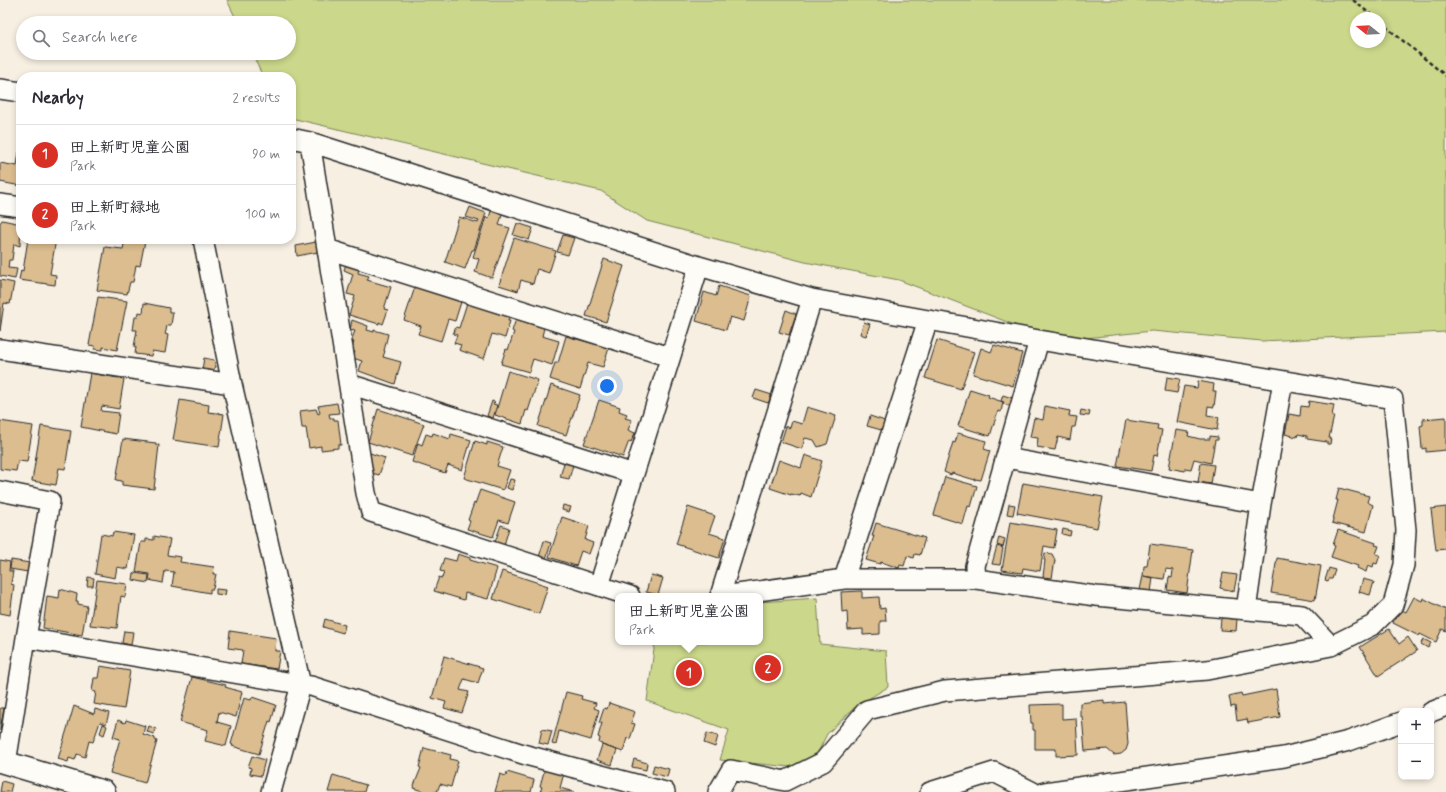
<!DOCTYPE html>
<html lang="en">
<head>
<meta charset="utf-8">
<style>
	:root { --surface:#fff; --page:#f2f2f3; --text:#2b2b33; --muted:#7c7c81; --line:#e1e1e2; --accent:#d93025 }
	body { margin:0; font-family:Mynerve,"Klee One",sans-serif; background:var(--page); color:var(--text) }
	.controls { position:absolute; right:12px; bottom:12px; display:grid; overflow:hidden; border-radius:8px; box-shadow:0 2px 6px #0003 }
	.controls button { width:36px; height:36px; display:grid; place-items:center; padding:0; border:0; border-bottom:1px solid var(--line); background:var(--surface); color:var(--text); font:20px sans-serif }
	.compass { position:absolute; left:1350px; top:12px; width:36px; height:36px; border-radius:50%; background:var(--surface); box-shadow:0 2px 6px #0003; rotate:288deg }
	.you { position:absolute; left:607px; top:386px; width:14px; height:14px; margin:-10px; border:3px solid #fff; border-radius:50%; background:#1a73e8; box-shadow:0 0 0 6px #1a73e833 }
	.badge { display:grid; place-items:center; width:26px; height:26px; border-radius:50%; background:var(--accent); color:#fff; font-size:13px; font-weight:700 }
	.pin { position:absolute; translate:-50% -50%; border:2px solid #fff; box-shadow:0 1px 4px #0006 }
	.popup { position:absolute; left:615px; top:593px; width:148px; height:52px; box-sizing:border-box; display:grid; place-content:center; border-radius:8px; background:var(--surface); filter:drop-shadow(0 1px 3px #0005); font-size:13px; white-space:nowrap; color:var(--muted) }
	.popup b { font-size:15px; color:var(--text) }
	.popup::after { content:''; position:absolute; left:50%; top:100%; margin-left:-8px; border:8px solid transparent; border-top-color:var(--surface) }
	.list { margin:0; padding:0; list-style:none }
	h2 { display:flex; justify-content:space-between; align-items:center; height:52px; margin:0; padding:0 16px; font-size:17px }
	h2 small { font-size:13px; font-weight:400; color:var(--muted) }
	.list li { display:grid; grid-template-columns:26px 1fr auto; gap:12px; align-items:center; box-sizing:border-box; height:60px; padding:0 16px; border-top:1px solid var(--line) }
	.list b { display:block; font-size:15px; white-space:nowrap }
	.list p { margin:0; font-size:13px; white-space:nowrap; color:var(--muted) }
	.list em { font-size:13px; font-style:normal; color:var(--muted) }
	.icon { flex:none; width:22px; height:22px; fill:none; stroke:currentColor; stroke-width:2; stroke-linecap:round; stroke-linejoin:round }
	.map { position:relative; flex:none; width:1446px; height:792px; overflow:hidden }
	.search { position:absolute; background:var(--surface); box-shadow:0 2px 6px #0003; left:16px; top:16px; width:280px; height:44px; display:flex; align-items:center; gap:10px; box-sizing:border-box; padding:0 14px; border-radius:22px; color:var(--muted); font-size:15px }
	.panel { position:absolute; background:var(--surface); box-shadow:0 2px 6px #0003; left:16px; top:72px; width:280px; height:172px; border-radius:16px }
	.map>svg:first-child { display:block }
	.green { fill:#cbd78a; stroke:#7b815a; fill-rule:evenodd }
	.building { fill:#dbbd8f; stroke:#2b2b2b }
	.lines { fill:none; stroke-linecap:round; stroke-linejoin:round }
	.minor-casing { stroke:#2b2b2b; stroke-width:22 }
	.tertiary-casing { stroke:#2b2b2b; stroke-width:25 }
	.path { stroke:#2b2b2b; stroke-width:2.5; stroke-dasharray:4 3; stroke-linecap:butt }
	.minor { stroke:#fdfcf7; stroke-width:19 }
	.tertiary { stroke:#fdfcf7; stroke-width:22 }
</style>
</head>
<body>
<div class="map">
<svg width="1446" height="792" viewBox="0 0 1446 792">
	<rect width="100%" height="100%" fill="#f6efe2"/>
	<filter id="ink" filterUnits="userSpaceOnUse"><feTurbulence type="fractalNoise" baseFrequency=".025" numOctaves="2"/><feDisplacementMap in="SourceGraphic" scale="8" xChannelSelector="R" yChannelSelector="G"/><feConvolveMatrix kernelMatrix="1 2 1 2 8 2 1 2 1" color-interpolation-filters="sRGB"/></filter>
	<g filter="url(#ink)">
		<path class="green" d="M227 0H1446V332L1262 341 1152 331 1056 341 899 280 805 262 647 221 601 191 291 118V77H263L252 53H289V23H238ZM1356 18H1380V42H1356Z
			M817 598 820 644 886 651 888 687 855 707 827 734 817 754 791 767 720 760 729 730 647 701 655 642H760V602Z"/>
		<path class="building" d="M19 152H21V186L0 182V163L17 166Z
			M470 207 486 213 474 250H472L465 269 445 262 459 217 478 223 479 221 466 217Z
			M491 211 502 215 499 225 510 228 492 278 475 272 479 259 473 257 486 217 489 218Z
			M2 220 21 224 20 246 14 244 12 260H9L8 268 17 269 15 279 0 276V223Z
			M517 223 533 228 529 240 513 235Z
			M563 235 574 238 568 255 557 252Z
			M514 238 556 251 549 273 537 269 533 284 521 280 518 291 499 285Z
			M28 239H56L50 274 56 275 55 285 19 280 21 270 23 271Z
			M125 239 145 241 140 266 136 265 133 282H130L127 294 97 290 105 247 123 249Z
			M316 242 318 252 297 256 296 246Z
			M604 259 624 266 606 322 586 316Z
			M346 264 359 269 358 273 369 276 367 280 391 287 384 309 388 310 383 324 379 322V324L349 315 355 296 347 294 353 274 344 270Z
			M0 280 14 283 10 304 4 303 0 331Z
			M719 286 751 296 744 321 730 317 726 330 696 321 704 292 716 296Z
			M415 287 461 302 455 321 448 319 441 341 418 334 421 326 404 320Z
			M98 297 127 301 117 350 103 347V350L94 349 95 346 89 345Z
			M144 303 169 308V312H173L171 325H167L166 331 165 334 168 335 165 353 152 351 151 356 135 354 136 347H134L137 330H133L135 317H138L139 312 143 313Z
			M467 303 509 317 508 321H510L505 338 492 334 484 359 459 350 461 345 454 343 457 335 453 334 456 327 459 328Z
			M786 310 796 314 789 335 779 332Z
			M516 319 544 328 542 336 559 341 552 365 533 359 529 372 501 364 506 349 508 350 514 332 512 331Z
			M352 320 368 326 367 330 374 332V330L388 334 384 351H385L383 357 401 362 395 384 359 371 362 361 353 358 355 352 351 350 354 342 351 341 355 331 350 330Z
			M864 322 870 324 866 336 860 334Z
			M566 336 609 348 603 367 588 363 580 389 550 379 555 363H558Z
			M937 340 974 352 961 389 925 378Z
			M994 345 1022 353 1013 386 973 374 981 348 991 352Z
			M204 358 214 360 216 367 212 371 202 370Z
			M508 371 538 380 528 411 526 410 522 424 495 415Z
			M90 373 124 379 119 409 102 406 101 411 119 413 116 434 81 427Z
			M1167 377 1180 379 1177 393 1165 391Z
			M1198 381 1214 384 1213 391H1216L1214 407 1208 406 1207 415 1219 417 1217 430 1177 422 1184 386 1197 388Z
			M551 385 580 395 566 435 538 426Z
			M970 389 989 395 988 397 1003 402 1001 412 998 411 990 436 958 426Z
			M756 390 772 395 768 403 753 398Z
			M1003 395 1015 399 1012 406 1003 404 1004 402 1001 401Z
			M180 400 209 405 208 412 224 414 219 447 173 440Z
			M599 400 620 407 619 411 627 414 625 418 632 420 628 430 635 433 631 442 629 441 623 457 584 444Z
			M492 401 495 402 493 404 497 405 493 418 487 416Z
			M1309 401 1334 405 1332 416H1334L1329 438H1331L1330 444H1327V442L1307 439V436L1298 434 1297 437 1285 434 1289 414 1300 416 1301 406 1308 407Z
			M337 403 339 413 329 414 330 418H334V420H338L341 445H338V448L321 450V446L309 448 306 428H302L300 411 316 409 318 414 320 413 318 406Z
			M1045 406 1070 411 1069 416 1077 417 1075 427H1072L1070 440 1058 437 1055 450 1037 447 1038 438 1030 437 1034 418 1043 420Z
			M807 407 836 416 827 444 818 447 814 440 805 438 802 449 781 442 786 426 790 428 792 421 802 424Z
			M378 409 424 424 412 456 368 442Z
			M1081 410 1090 412 1089 416 1080 415Z
			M870 416 888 422 885 431 867 426Z
			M1446 417V450L1426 452V448L1422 449 1420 426 1423 425V419Z
			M1126 420 1158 425 1157 429 1162 430 1157 456 1154 455 1151 471 1117 466Z
			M0 421 33 426 27 462 18 461 16 471 0 469Z
			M41 426 71 431 65 469 59 468 56 485 32 481Z
			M1176 430 1189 432 1188 436 1200 439H1210V436L1218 437V440H1215L1211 463 1194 459 1191 469 1185 468V471L1169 468Z
			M433 433 450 439 451 434 471 440 462 470 448 465 445 473 412 462 418 443 422 445 426 434 432 436Z
			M958 433 986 441 984 449 990 451 981 480 975 479V480L952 473 951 475 944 472 953 442 955 443Z
			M123 439 156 443 155 445H159L154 489 122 485V481L116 480Z
			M475 441 487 445V442L503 447 497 466 510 470 503 490 464 478Z
			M367 452 385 458 379 475 372 473Z
			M805 455 822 461 811 497 801 493 800 496 791 494V495L770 488 779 460 801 468Z
			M564 463 573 465 569 479 560 477Z
			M1201 463 1214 465 1211 484 1198 482Z
			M945 477 977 486 971 507 968 506 963 524 934 515Z
			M510 479 515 480 512 490 507 488Z
			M1023 483 1103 497 1097 528 1017 513Z
			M1339 488 1369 496 1367 502 1373 505 1366 532 1332 523 1338 500H1336Z
			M480 490 515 502 508 523 499 520 493 537 467 529 470 521 468 520 474 503 475 504Z
			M1009 504 1015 505 1013 515 1007 514Z
			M563 505 571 507 569 512 562 510Z
			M688 507 715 516 709 533 725 538 719 558 676 544Z
			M1446 507V549L1436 550 1431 509Z
			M562 517 589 526 585 540 593 543 589 554 581 551 576 566 549 557Z
			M1010 522 1057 530 1054 548 1044 546 1040 571 1023 568 1022 573 1002 570Z
			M876 523 925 538 920 555 915 554 914 558 907 556 904 566 900 565 899 568 881 562 880 564 866 560 874 536H872Z
			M501 525 509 528 504 545 495 542Z
			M1063 529 1071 531 1070 536 1062 534Z
			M1338 530 1376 543 1375 545 1379 546 1376 554 1380 555 1377 564 1374 563 1373 567 1368 565 1366 572 1357 568 1358 566 1331 557 1335 546 1333 545Z
			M113 532 134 535 128 569 117 567 115 578 95 574 101 534 112 536Z
			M154 536 170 539 167 555 181 557 180 562 214 567 213 574H216L213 589H210V593L172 586 174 572 165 571 163 583 149 580 150 574 136 572 141 542H146V539L154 540Z
			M999 537 1005 539 1003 547 997 545Z
			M544 541 551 543 546 559 539 557Z
			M1150 544 1193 550 1187 593 1167 590 1169 577 1172 578 1173 570 1166 569 1164 579 1143 576 1144 566H1147Z
			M997 546 1003 548 1000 565 992 564Z
			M1045 553 1052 554 1055 560 1052 578 1043 577 1045 560H1044Z
			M458 554 470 558V560L497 568 488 599 465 593 464 600 434 591 439 577 442 578 444 572 440 571 444 558 456 561Z
			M1277 558 1321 566 1315 600 1271 593Z
			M0 560 10 562 9 571H13L11 584 14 585 10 615 0 613Z
			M11 560 30 563 28 572 10 569Z
			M1329 568 1335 570 1332 579H1329L1328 581 1325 580Z
			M502 571 548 586 539 614 493 599Z
			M134 573 149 575 148 583 133 580Z
			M1223 573 1237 575 1234 591 1220 588Z
			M651 575 663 578 658 595 646 592Z
			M1143 576 1153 578 1151 592 1140 590Z
			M88 577 94 578 93 586H87Z
			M1363 579 1374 582 1370 595 1359 592Z
			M97 580 127 584 125 597 121 596 117 628 90 625Z
			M60 589 77 594 76 601H78V604L87 606 82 635 43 628 47 596 59 598Z
			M216 589 226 590 225 595 216 594Z
			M862 591V598L879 597 880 609 885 608 886 621H880V634L863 635V629L848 630 847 611 842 612 841 592Z
			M1414 597 1422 601 1423 598 1446 610V631L1442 629 1436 642 1420 634 1419 636 1393 623 1400 609 1406 612Z
			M1221 618 1237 619 1236 631 1220 630Z
			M325 619 345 625 343 633 323 627Z
			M1389 629 1399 644 1408 637 1417 651 1378 676 1360 647Z
			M124 631 133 632 131 645 122 643Z
			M230 631 276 638 275 651H280L277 669 241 664 243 650 228 648Z
			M1423 639 1431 643 1428 648 1421 644Z
			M444 656 483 668 478 683 464 679 460 690 469 692 462 713 444 708 446 702 432 698Z
			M100 666 130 671 124 709 94 704 96 692 92 691 94 678H98Z
			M192 677 226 685 225 687 242 692 236 717 219 712 217 722 231 726 226 746 205 741 208 730 180 722Z
			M1276 689 1280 717 1248 723 1247 719 1237 721 1235 706 1231 707 1229 696 1241 693 1242 696Z
			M566 692 582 696 581 699 596 703 594 708 599 710 591 740 559 731 556 745 552 744Z
			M252 697 276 705 271 722 269 721 259 754 232 746 233 745 231 744 244 698 251 700Z
			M1104 700V704L1125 702 1128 744 1126 750 1121 754 1114 755 1107 749 1085 751 1082 716H1080V703Z
			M609 703 635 712 631 723 635 724 630 739 627 738 623 752 602 745V744L599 743 600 738 598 737 602 723H599L604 708 607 709Z
			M1062 704V719L1076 718 1078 755 1056 756V749H1035V730H1033V723H1031L1030 705Z
			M74 706 94 714 95 709 109 713 106 724 100 722 93 742 89 741 85 757 77 754 75 760 69 758 68 762 58 759Z
			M0 708H4L0 731Z
			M118 720 125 723 126 720 145 726 143 734 155 738V740L157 741 145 783 110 773 120 739 113 737Z
			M103 724 107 726 104 735 100 733Z
			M149 726 156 729 154 734 147 732Z
			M542 729 552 731 548 745 539 743Z
			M707 733 718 736 715 747 704 743Z
			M602 745 617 750 612 765 597 760Z
			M424 748 451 755 450 759 458 761 451 787 440 784 437 792H426L413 788 421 768 419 767Z
			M252 756 265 760 261 776 250 774 251 768 248 767Z
			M634 759 647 763 646 770 632 767Z
			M654 765 669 769 667 777 652 773Z
			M545 768 564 773 560 788 574 792H540L542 787 540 786Z
			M507 772 534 780 531 792H495L500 774 506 776Z
			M333 775 366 785 364 792H328Z
			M2 781 12 784 10 792H0Z"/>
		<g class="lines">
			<g class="minor-casing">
				<path id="minor" d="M0 89 21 92
					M291 138 310 142 699 266 812 299 1039 340 1393 399 1406 530 1404 565 1393 605 1373 625 1331 646 1207 670 945 691 867 710 823 762 785 781 731 770 718 792
					M310 142 366 493 371 512 630 596
					M0 204 21 207
					M203 239 232 384
					M327 249 670 357
					M0 349 232 384 301 685 271 792
					M349 384 634 474
					M1006 458 1261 504 1246 610
					M0 491 50 501 26 638 311 686 526 755 665 792
					M1261 504 1283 381
					M844 579 928 320
					M976 579 975 566 1039 340
					M599 586 699 266
					M720 596 812 299
					M723 596 844 579H976L1096 596 1302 615 1331 646
					M1431 712 1446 706
					M6 763 26 638
					M930 792 994 772 1033 792
					M1045 792 1284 757 1349 741 1401 722"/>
			</g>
			<g class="tertiary-casing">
				<path id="tertiary" d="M0 761 104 792"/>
			</g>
			<path class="path" d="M1353 0 1375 18
				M1380 22 1446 76"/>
			<use href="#minor" class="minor"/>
			<use href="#tertiary" class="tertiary"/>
		</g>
	</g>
</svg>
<div class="controls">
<button>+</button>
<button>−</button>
</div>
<svg class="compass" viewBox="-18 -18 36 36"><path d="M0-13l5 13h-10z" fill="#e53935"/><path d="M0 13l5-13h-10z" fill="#7c7c81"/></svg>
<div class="you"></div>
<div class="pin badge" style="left:689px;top:673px">1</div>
<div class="popup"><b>田上新町児童公園</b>Park</div>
<div class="pin badge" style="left:768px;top:668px">2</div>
<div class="search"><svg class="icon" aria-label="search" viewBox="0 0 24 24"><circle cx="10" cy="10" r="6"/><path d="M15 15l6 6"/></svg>Search here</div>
<section class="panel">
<h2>Nearby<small>2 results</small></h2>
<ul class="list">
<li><span class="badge">1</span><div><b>田上新町児童公園</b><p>Park</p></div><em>90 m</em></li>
<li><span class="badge">2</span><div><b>田上新町緑地</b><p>Park</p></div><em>100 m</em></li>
</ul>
</section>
</div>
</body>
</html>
